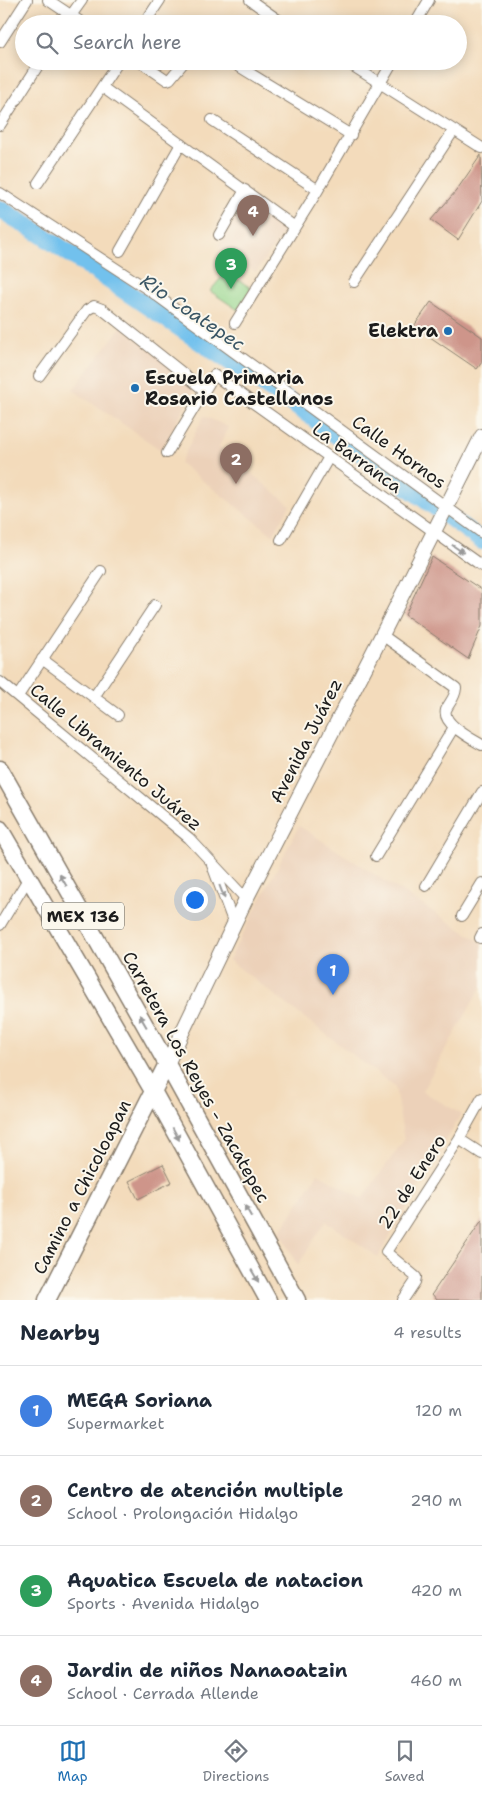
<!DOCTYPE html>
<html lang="en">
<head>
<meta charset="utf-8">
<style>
	:root { --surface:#fff; --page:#f6f6f7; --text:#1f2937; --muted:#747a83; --line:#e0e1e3; --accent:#1f6fb2 }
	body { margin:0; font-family:"Shantell Sans",sans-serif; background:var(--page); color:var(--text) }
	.you { position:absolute; left:194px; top:899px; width:18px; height:18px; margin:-12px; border:4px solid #fff; border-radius:50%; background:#1a73e8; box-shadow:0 0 0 8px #1a73e833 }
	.badge { display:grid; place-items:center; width:32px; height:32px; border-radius:50%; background:var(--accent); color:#fff; font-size:16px; font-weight:700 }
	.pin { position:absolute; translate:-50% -41px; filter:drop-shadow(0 1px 2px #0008) }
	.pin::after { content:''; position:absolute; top:26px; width:18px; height:15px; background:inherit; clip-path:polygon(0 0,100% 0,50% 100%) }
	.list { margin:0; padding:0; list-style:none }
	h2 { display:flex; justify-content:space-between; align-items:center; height:65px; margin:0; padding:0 20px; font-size:21px }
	h2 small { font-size:16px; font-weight:400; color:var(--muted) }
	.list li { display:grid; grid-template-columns:32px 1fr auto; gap:15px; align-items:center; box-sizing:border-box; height:90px; padding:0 20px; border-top:1px solid var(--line) }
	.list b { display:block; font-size:19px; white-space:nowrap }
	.list p { margin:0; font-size:16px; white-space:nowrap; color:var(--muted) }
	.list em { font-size:16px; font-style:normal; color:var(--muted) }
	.icon { flex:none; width:28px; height:28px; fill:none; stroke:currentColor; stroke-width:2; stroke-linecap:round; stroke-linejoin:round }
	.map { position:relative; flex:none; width:482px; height:1300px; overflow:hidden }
	.search { position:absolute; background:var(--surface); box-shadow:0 2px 12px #0003; left:15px; right:15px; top:15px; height:55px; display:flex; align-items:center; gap:12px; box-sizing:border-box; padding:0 18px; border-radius:28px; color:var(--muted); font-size:19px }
	.sheet { height:425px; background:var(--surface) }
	nav { display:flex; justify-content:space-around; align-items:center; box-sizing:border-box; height:70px; border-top:1px solid var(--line); background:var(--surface); font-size:14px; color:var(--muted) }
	nav a { display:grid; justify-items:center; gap:2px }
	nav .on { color:var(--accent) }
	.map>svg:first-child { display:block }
	.built { fill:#ecd1b9 }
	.green { fill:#95d68d; stroke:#587954 }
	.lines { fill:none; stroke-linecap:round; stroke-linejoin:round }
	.river { stroke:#72c1ed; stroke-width:18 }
	.building { fill:#ce958a }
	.street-casing { stroke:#887c6c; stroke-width:12 }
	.secondary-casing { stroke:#887c6c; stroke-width:16 }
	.primary-casing { stroke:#887c6c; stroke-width:19 }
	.street { stroke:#fff; stroke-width:10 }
	.secondary { stroke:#fff; stroke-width:14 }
	.primary { stroke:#fff; stroke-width:16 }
	.oneway { fill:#999 }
	.poi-dot { fill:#1f6fb2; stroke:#fbf7ec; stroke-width:2 }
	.labels { text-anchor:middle; stroke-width:4; stroke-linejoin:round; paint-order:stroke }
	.shield { fill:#fbf7ec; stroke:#5f5e5a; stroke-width:1 }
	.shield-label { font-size:16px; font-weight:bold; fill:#1c1c1c }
	.poi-label { font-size:18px; font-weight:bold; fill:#1c1c1c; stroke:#fbf7ec; text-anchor:end }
	.street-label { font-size:18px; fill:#1c1c1c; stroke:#fbf7ec }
	.water-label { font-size:19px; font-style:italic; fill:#3a5665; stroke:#fbf7ec }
</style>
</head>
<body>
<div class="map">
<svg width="482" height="1300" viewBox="0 0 482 1300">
	<rect width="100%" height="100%" fill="#fbf7ec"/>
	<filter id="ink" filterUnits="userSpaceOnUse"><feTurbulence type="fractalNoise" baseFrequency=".02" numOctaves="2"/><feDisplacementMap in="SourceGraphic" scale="10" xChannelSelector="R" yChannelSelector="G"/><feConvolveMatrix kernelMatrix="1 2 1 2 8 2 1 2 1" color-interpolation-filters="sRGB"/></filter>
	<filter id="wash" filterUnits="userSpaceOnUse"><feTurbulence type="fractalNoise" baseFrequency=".0096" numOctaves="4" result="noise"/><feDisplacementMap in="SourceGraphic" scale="20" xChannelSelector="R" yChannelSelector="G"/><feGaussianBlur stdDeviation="1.12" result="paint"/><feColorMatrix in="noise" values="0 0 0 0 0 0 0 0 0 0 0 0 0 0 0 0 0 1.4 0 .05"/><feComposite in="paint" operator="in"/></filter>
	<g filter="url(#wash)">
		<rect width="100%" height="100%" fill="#f3dbbb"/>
		<path class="built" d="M247 197 288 226 256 272 218 245Z
			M121 327 196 386 161 450 73 390Z
			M204 416 228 427 219 447 290 505 273 535 180 463Z
			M299 826 482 943V986L422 1091 461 1114 378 1257 326 1221 298 1265 280 1232 318 1173 362 1199 404 1140 395 1087 229 960Z"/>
		<path class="green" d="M226 272 251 288 238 310 210 291Z"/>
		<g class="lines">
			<path class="river" d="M0 209 39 233 306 413 482 541"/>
		</g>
		<g id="blocks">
			<path class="building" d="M481 155 482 201 458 240 431 220 456 191Z
				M431 302 482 337V362L477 369 414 326Z
				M432 557 482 590V626L468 659 405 615Z
				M163 1164 172 1182 138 1199 129 1181Z
				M482 1220V1300H437L432 1294Z"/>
		</g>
	</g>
	<g filter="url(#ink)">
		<use href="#blocks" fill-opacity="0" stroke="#887c6c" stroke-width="1"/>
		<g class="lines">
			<g class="street-casing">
				<path id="street" d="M48 0 84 24
					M250 0 284 24
					M65 24 82 0
					M144 24 160 0
					M415 24 429 0
					M0 42 27 0
					M139 61 167 80 170 79 185 61
					M230 61 351 135
					M345 61 482 148
					M102 87 295 227
					M212 120 318 190
					M0 125 41 61
					M38 183 119 61
					M0 193 149 290 482 533
					M219 235 245 190
					M120 251 181 144
					M354 282 454 130
					M235 323 318 190 393 61
					M39 376 87 310 94 306 102 309 204 390
					M167 453 214 375 482 566
					M281 540 329 457
					M382 635 456 688C455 699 449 702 446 710 442 724 472 739 482 745
					M42 659 118 715
					M0 682 189 838 246 899
					M18 696 101 571
					M94 697 155 605
					M376 856 454 727
					M212 865 234 924
					M426 886 482 792
					M462 916 482 883
					M0 925 28 879
					M480 938 482 934
					M459 1139 482 1154
					M403 1300 415 1282 416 1277 386 1252 459 1139 482 1098"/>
			</g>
			<g class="secondary-casing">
				<path id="secondary" d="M167 1064 246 899 382 635 482 436"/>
			</g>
			<g class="primary-casing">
				<path id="primary" d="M0 769 167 1064 297 1300
					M0 829 153 1091 268 1300
					M47 1300 167 1064"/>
			</g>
			<use href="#street" class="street"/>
			<use href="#secondary" class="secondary"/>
			<use href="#primary" class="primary"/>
		</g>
		<defs><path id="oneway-solid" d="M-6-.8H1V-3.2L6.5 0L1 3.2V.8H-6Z" transform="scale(1.25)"/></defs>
		<g class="oneway">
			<use href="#oneway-solid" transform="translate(458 549) rotate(35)"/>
			<use href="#oneway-solid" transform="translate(63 880) rotate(-120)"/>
			<use href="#oneway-solid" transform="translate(222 892) rotate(69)"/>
			<use href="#oneway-solid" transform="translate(143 1021) rotate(-120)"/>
			<use href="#oneway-solid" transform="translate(176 1134) rotate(62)"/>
			<use href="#oneway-solid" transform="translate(248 1211) rotate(-119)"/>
			<use href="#oneway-solid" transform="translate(255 1276) rotate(60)"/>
		</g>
	</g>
	<g class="poi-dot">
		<circle cx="448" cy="331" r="5"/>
		<circle cx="135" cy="388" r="5"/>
	</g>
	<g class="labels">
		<rect class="shield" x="42" y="902.5" width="82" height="27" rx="4"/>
		<g class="shield-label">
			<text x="83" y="922">MEX 136</text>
		</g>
		<g class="poi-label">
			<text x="438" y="337">Elektra</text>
			<text x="145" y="384" text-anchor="start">Escuela Primaria<tspan x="145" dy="21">Rosario Castellanos</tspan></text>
		</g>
		<g class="street-label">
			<text transform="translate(399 452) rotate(36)" y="6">Calle Hornos</text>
			<text transform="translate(357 458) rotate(36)" y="6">La Barranca</text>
			<text transform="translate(306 741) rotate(-63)" y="6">Avenida Juárez</text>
			<text transform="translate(116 757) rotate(40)" y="6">Calle Libramiento Juárez</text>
			<text transform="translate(196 1077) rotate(61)" y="6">Carretera Los Reyes - Zacatepec</text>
			<text transform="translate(412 1182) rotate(-57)" y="6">22 de Enero</text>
			<text transform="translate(82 1187) rotate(-63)" y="6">Camino a Chicoloapan</text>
		</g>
		<g class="water-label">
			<text transform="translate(193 312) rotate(34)" y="7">Rio Coatepec</text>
		</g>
	</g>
</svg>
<div class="you"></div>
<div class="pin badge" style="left:333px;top:995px;background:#3f7fe0">1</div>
<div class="pin badge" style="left:236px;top:484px;background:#8d6e63">2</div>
<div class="pin badge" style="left:231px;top:289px;background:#2e9e5b">3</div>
<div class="pin badge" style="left:253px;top:236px;background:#8d6e63">4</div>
<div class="search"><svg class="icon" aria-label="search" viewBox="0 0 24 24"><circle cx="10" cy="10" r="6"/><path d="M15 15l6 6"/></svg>Search here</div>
</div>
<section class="sheet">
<h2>Nearby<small>4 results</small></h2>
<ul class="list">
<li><span class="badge" style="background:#3f7fe0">1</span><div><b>MEGA Soriana</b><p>Supermarket</p></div><em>120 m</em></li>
<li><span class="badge" style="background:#8d6e63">2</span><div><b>Centro de atención multiple</b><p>School · Prolongación Hidalgo</p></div><em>290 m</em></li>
<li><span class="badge" style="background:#2e9e5b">3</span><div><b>Aquatica Escuela de natacion</b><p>Sports · Avenida Hidalgo</p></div><em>420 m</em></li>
<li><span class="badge" style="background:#8d6e63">4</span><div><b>Jardin de niños Nanaoatzin</b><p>School · Cerrada Allende</p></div><em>460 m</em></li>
</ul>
</section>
<nav>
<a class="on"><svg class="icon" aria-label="map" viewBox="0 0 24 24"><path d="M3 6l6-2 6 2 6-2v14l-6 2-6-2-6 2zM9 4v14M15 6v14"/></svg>Map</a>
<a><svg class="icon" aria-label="directions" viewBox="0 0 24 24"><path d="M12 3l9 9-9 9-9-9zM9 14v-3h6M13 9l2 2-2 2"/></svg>Directions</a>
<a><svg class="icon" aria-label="saved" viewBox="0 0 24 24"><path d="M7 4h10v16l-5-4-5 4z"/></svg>Saved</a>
</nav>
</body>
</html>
